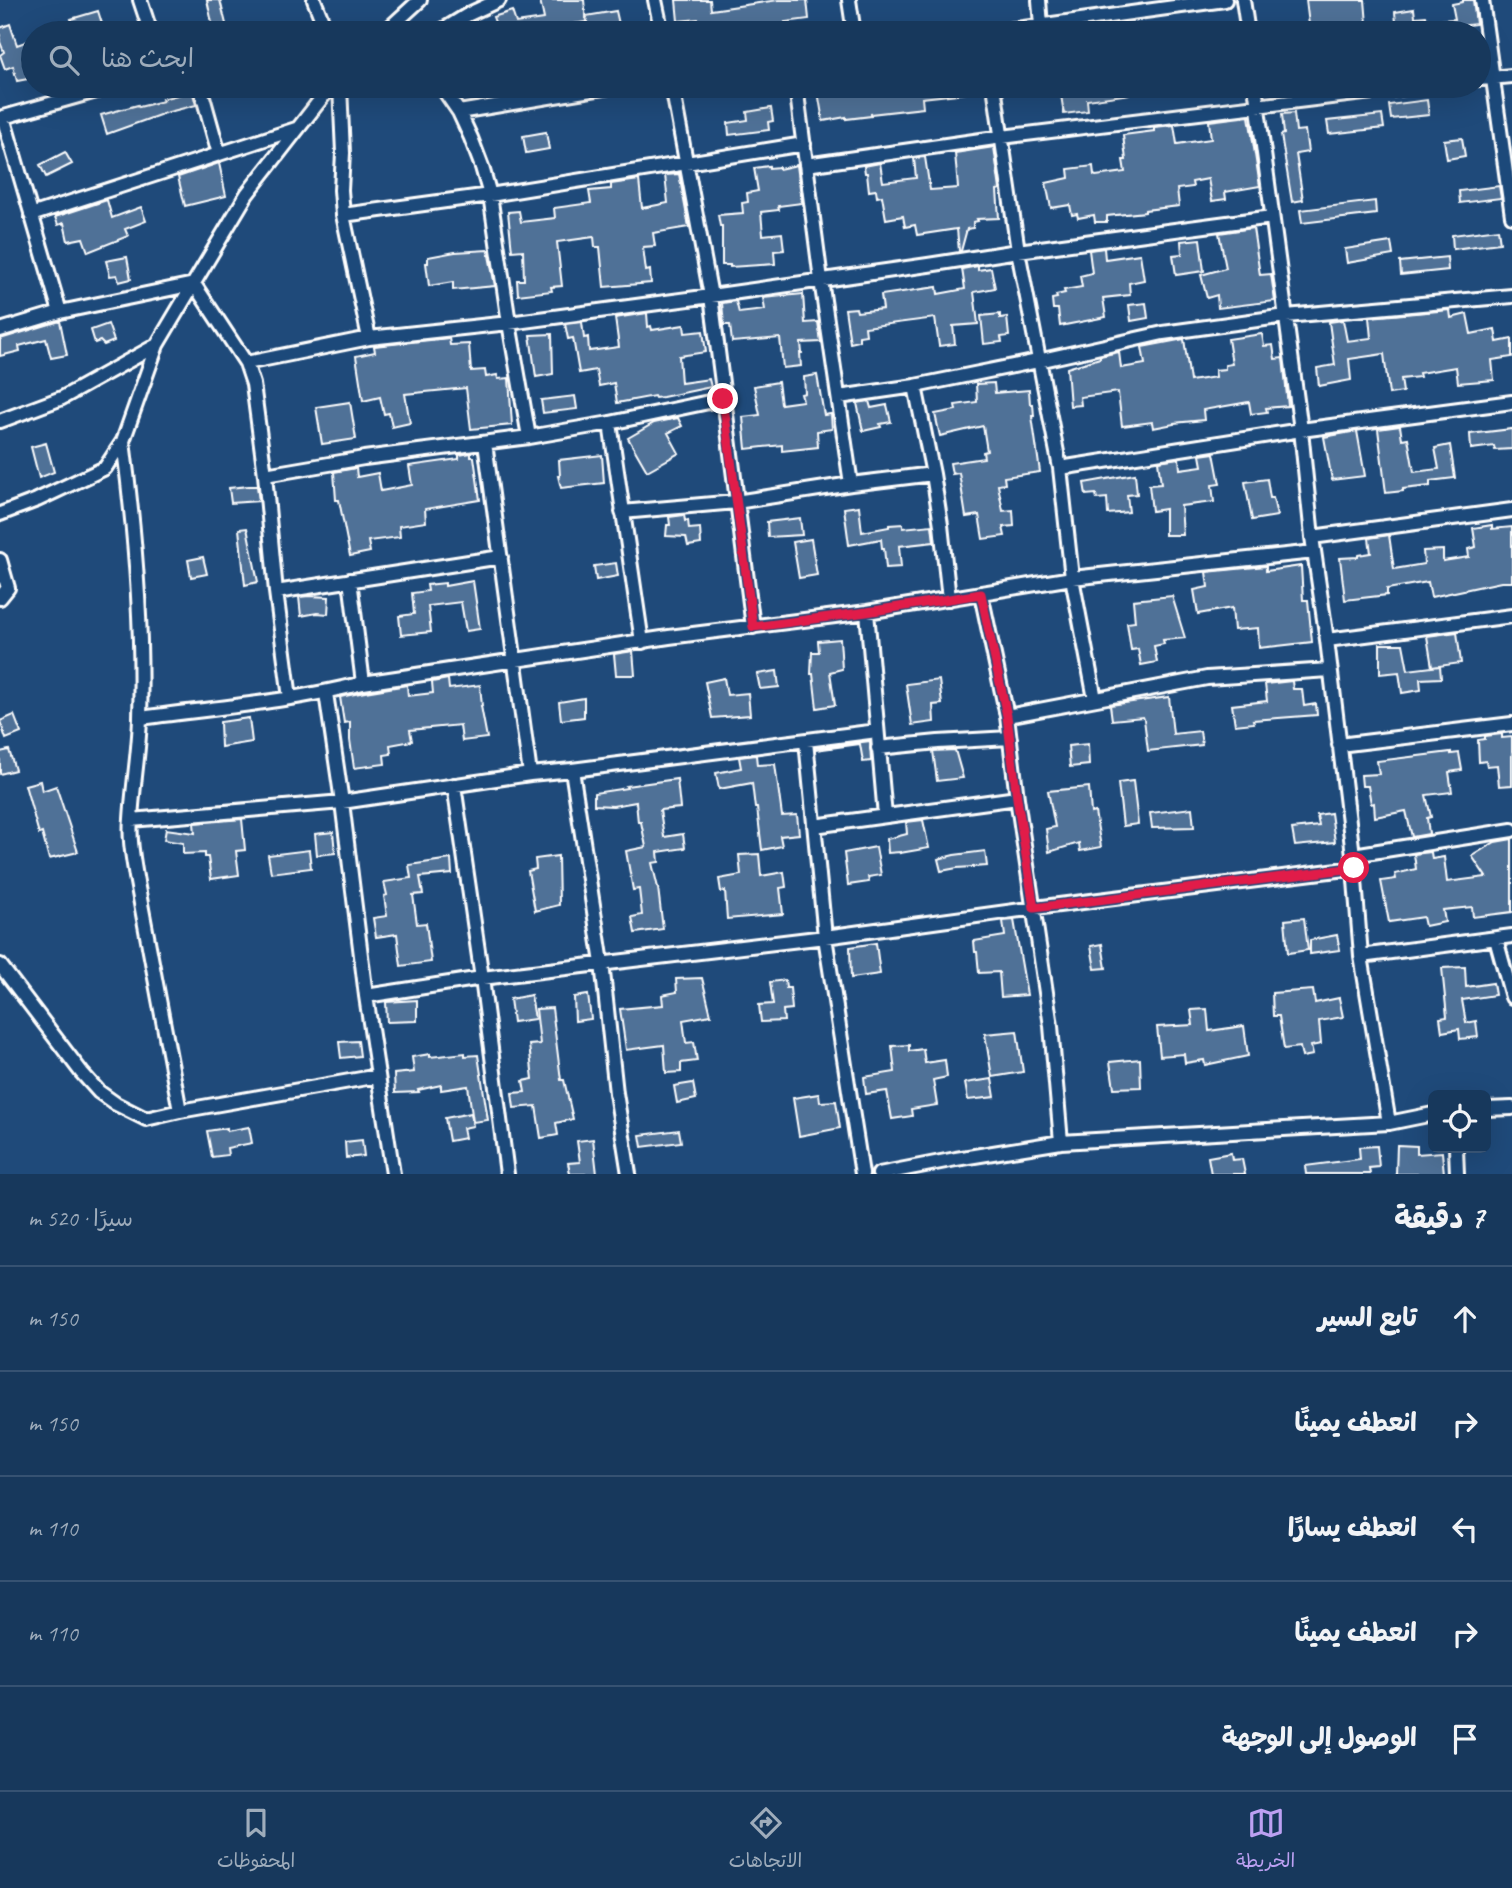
<!DOCTYPE html>
<html lang="ar">
<head>
<meta charset="utf-8">
<style>
	:root { --surface:#17385c; --page:#244365; --text:#f1f3f6; --muted:#9eacbb; --line:#365272; --accent:#bca0f2 }
	body { margin:0; font-family:Caveat,"Playpen Sans Arabic",sans-serif; background:var(--page); color:var(--text); direction:rtl }
	.controls { position:absolute; right:21px; bottom:21px; display:grid; overflow:hidden; border-radius:10px; box-shadow:0 7px 28px #0002 }
	.controls button { width:63px; height:63px; display:grid; place-items:center; padding:0; border:0; border-bottom:2px solid var(--line); background:var(--surface); color:var(--text); font:35px sans-serif }
	.stop { position:absolute; width:21px; height:21px; margin:-16px; border:5px solid #e11d48; border-radius:50%; background:#fff }
	.stop.end { background:#e11d48; border-color:#fff; box-shadow:0 2px 7px #0008 }
	.list { margin:0; padding:0; list-style:none }
	h2 { display:flex; justify-content:space-between; align-items:center; height:91px; margin:0; padding:0 28px; font-size:30px }
	h2 small { font-size:23px; font-weight:400; color:var(--muted) }
	.list li { display:grid; grid-template-columns:46px 1fr auto; gap:21px; align-items:center; box-sizing:border-box; height:105px; padding:0 28px; border-top:2px solid var(--line) }
	.list b { display:block; font-size:26px; white-space:nowrap }
	.list em { font-size:23px; font-style:normal; color:var(--muted) }
	.icon { flex:none; width:38px; height:38px; fill:none; stroke:currentColor; stroke-width:2; stroke-linecap:round; stroke-linejoin:round }
	.map { position:relative; flex:none; width:1512px; height:1174px; overflow:hidden; direction:ltr }
	.search { position:absolute; background:var(--surface); box-shadow:0 7px 28px #0002; left:21px; right:21px; top:21px; height:77px; display:flex; align-items:center; gap:18px; box-sizing:border-box; padding:0 24px; border-radius:38px; color:var(--muted); font-size:26px }
	.sheet { height:616px; background:var(--surface) }
	nav { display:flex; justify-content:space-around; align-items:center; box-sizing:border-box; height:98px; border-top:2px solid var(--line); background:var(--surface); font-size:19px; color:var(--muted) }
	nav a { display:grid; justify-items:center; gap:4px }
	nav .on { color:var(--accent) }
	.map>svg:first-child { display:block }
	.building { fill:#507197; stroke:#fff; stroke-width:2 }
	.lines { fill:none; stroke-linecap:round; stroke-linejoin:round }
	.minor-casing { stroke:#fff; stroke-width:18 }
	.minor { stroke:#1f4a7a; stroke-width:12 }
	.route { stroke:#e11d48; stroke-width:9 }
</style>
</head>
<body>
<div class="map">
<svg width="1512" height="1174" viewBox="0 0 1512 1174">
	<rect width="100%" height="100%" fill="#1f4a7a"/>
	<filter id="ink" filterUnits="userSpaceOnUse"><feTurbulence type="fractalNoise" baseFrequency=".0143" numOctaves="2"/><feDisplacementMap in="SourceGraphic" scale="14" xChannelSelector="R" yChannelSelector="G"/><feConvolveMatrix kernelMatrix="1 2 1 2 8 2 1 2 1" color-interpolation-filters="sRGB"/></filter>
	<g filter="url(#ink)">
		<path class="building" d="M207 0H220L227 28 214 32Z
			M540 0H584L586 22 552 27 553 29 547 30V33H492L491 26 496 25 493 17 512 11 516 23 544 19Z
			M676 0H710L711 10 778 0H807L809 19 785 22 787 33H739V29L701 33 698 19 678 21Z
			M1306 0H1365L1367 24 1342 27 1343 31H1334V33H1310Z
			M1463 0H1473L1476 24 1460 26V33H1397L1395 12 1414 9 1415 17 1426 16 1427 21 1455 19 1452 4 1463 2Z
			M98 11 105 33H76L71 19Z
			M616 11 621 33H589L586 16Z
			M10 24 17 45 28 41 32 58 23 60 28 79 17 81 13 66 5 69 0 55 4 52 0 42V28Z
			M183 86H191L196 105 165 113 107 134 101 115 138 105 139 107 163 101 162 99 185 93Z
			M817 86H966V93L922 98 923 108 871 114V116L846 119V117L823 121Z
			M1064 86H1137L1138 93 1087 100 1088 111 1064 114 1060 89H1064Z
			M1427 100 1429 115 1391 119 1389 105Z
			M771 108 773 121 768 122 769 130 729 135 728 123 748 120 747 112Z
			M1294 113 1296 131 1305 130 1308 152 1296 154 1303 200 1292 202 1281 135 1284 134 1282 114Z
			M1382 115 1384 128 1329 134 1327 121Z
			M1249 116 1260 186 1225 192 1226 199 1212 201 1208 179 1192 182 1193 187 1177 189 1179 206 1145 210V212L1107 216V222H1095L1094 215 1078 218 1077 214 1072 215 1070 205 1051 208 1046 183 1069 178 1068 169 1093 166 1094 175 1096 176 1125 172 1123 160H1126L1123 135 1154 131V127L1174 125 1177 144 1211 139 1209 121Z
			M546 132 549 149 526 153 523 136Z
			M1462 138 1465 156 1447 159 1444 140Z
			M994 147 1000 189 997 190 999 218 977 219 978 221 973 222V228L967 229 961 251H959L957 229 917 235 915 225 905 227 903 216 886 219 882 196 877 197 876 190 869 191 867 173H865L864 166 880 163 883 182 916 178 914 158 925 157 930 190 958 188 955 153Z
			M65 152 72 164 46 177 40 165Z
			M219 163 226 196 185 206 178 177Z
			M797 165 802 203 778 206 779 210 761 212 763 235 782 233 784 250 774 251 775 264 730 267V265H722V226H720L718 215 743 213 742 203 748 202 747 193 758 191 754 168 769 166V168L779 167V169Z
			M679 174 689 227 653 233 655 246 643 247 646 271 650 270 651 283 604 287 600 247H595L594 237 557 242 562 286 551 287 552 291 518 295 517 280H524L523 250 512 251 508 212 519 211 521 222 555 218 554 208 591 203 589 191 611 189V184L639 180 642 208 668 203 665 175Z
			M1499 186 1501 198 1460 203 1459 191Z
			M107 200 112 218 141 207 146 221 125 229 128 236 88 252 83 238 68 241 64 223 58 225 55 217Z
			M1375 201 1376 214 1302 223 1300 210Z
			M1253 228 1260 275 1271 274 1275 301 1218 308 1217 295 1207 298 1201 275 1226 268 1219 233Z
			M1498 229 1500 243 1453 249 1452 235Z
			M1200 239 1204 271 1176 275 1173 255 1182 254 1181 241Z
			M1391 242 1393 255 1347 263 1345 249Z
			M1104 248 1105 259 1140 254 1144 280 1129 283 1130 295 1103 298 1106 317 1060 326 1058 309H1053L1052 299 1057 298 1056 295 1065 293 1064 290 1082 287 1080 276 1092 273 1089 250Z
			M488 250 495 286 453 290V282L429 286 426 263H428V257L455 252Z
			M127 257 131 279 119 282 117 275 110 276 106 261Z
			M1447 257 1448 270 1401 275 1400 262Z
			M978 266V270L991 268 995 288 974 292 978 324 953 326 955 344 939 346 935 318 865 327 866 335 859 336V341L850 343 845 309 856 308 857 312 883 309 881 295 937 287 938 294 965 289 962 269Z
			M803 294 805 323 818 322 821 342 801 343 802 353H800L801 366 783 368 780 338 732 342 730 325H724L722 303 736 301 739 313 765 310 763 298Z
			M1146 303 1148 318 1131 321 1129 305Z
			M1450 310 1451 318 1467 314 1471 334 1495 329 1497 342 1512 339V357L1492 360 1494 380 1458 383 1456 367 1419 373 1420 377 1401 379 1403 392 1389 394 1384 354 1349 359 1351 380 1319 386 1317 368 1335 365 1329 322 1343 320 1347 341 1371 338 1369 317Z
			M647 313 648 327 651 326 652 330 684 325 685 333 703 331 706 352 679 356 681 383 709 379 711 387 663 397 655 398 654 396 617 403 614 383 599 386 596 370 579 373 573 338 568 339 565 324 582 322 584 338 588 337 589 351 619 347 615 318Z
			M1000 314V318L1007 317 1009 336 1001 337 1002 342 984 344 981 316Z
			M60 321 67 355 51 358 46 339 19 346 20 351 0 356V339Z
			M108 324 114 341 104 345 100 341 95 343 91 330Z
			M552 334 553 374 536 377 530 335Z
			M1262 334 1264 346 1273 345 1275 359 1283 358 1288 406 1266 408 1267 412 1251 414 1249 402 1203 410 1204 420 1174 423V424L1153 428 1152 422 1122 426 1118 392 1080 397 1081 405 1070 406 1067 368 1100 358V356L1119 352 1121 368 1145 364 1142 347 1184 339 1190 381 1216 377 1215 370 1225 369V365L1232 364 1228 339Z
			M449 338 450 345 469 344 471 371 485 370 486 377 497 375 498 379 509 378 512 425 471 429 466 388 405 394 410 423 392 427 389 413 384 414 380 397 363 401 356 356 375 352 374 346Z
			M817 375 824 415 831 414 832 429 817 431 818 447 782 451V445L746 449 743 417 760 415 754 386 778 382 781 404 803 401 801 394 805 393 804 377Z
			M994 383 995 393 1029 390 1030 404H1033L1034 416H1032L1040 472 1004 477 1005 484 998 485 1003 511 1013 510 1014 526 1003 527 1005 536 983 539 979 515 966 517 959 473 952 474 950 463 984 458 983 452 987 451 983 426 940 436 935 414 956 410 955 405 977 402 976 384Z
			M575 396 577 409 543 413 541 400Z
			M869 401 871 408 887 405 891 422 880 424 881 427 863 431 857 403Z
			M350 402 356 439 322 444 316 407Z
			M678 418 682 426 668 433 679 453 647 471 628 438 654 423Z
			M1400 426 1402 439 1408 438 1414 472 1439 469 1435 448 1450 445 1455 478 1430 481V486L1403 489V491L1386 493 1378 429Z
			M1512 429V449L1495 450 1494 446 1471 449 1470 434Z
			M1357 431 1365 476 1332 480 1324 437Z
			M46 443 54 472 39 478 31 447Z
			M471 453V457H474L480 500 425 509 426 522 399 526 400 537 368 541 370 552 350 556 339 500H336L334 472 356 468 357 477 378 473 381 491 412 485 409 466 459 459V455Z
			M1214 453 1220 484 1212 485 1214 502 1181 506 1183 535H1165V509L1152 511 1149 485 1161 484 1158 461 1179 458 1180 469 1202 466 1200 455Z
			M602 455 604 483 561 488 558 476H560L559 460Z
			M1135 474 1137 494 1127 495 1129 512 1108 514 1107 498 1097 499 1096 494 1086 495 1084 483Z
			M1267 479 1270 498H1273L1277 516 1252 520 1245 482Z
			M249 486H257L259 501 231 503 229 488Z
			M859 506 862 532 889 527V525L903 524V528L932 525 934 542 899 546 901 567 886 568 884 548H882L881 539 849 545 844 508Z
			M684 515 685 521 688 520 689 529 700 528 701 544 688 546 686 537 666 536 667 525H670L669 517Z
			M800 518 802 535 768 537 767 522Z
			M1492 525V529L1512 527V582H1501L1431 597 1428 582 1387 589V595L1345 600 1340 558 1358 557V555L1371 553 1369 538 1389 535 1394 569 1424 564 1423 551 1443 550V561L1469 557 1468 549 1476 547 1473 528Z
			M247 528 258 582 245 585 239 529Z
			M811 539 817 575 799 578 793 542Z
			M203 557 207 574 191 577 188 560Z
			M616 563 618 576 596 580 594 566Z
			M1266 566V571L1301 566 1303 600H1308L1312 642 1259 648 1258 628 1234 630 1232 608 1198 614 1194 590 1208 587 1206 572Z
			M473 581 480 629 466 631 461 602 428 606 431 632 401 635 399 616 414 614 412 593 428 591 427 585 445 583V586Z
			M309 596 329 597 328 614 317 613 301 616 299 597Z
			M1172 596 1185 638 1163 640 1164 644 1154 646 1157 662 1141 665 1138 649 1131 650 1127 623 1135 622 1133 600Z
			M1457 632 1461 663 1432 667 1427 636Z
			M840 639 842 669 830 672 835 705 817 708 813 674H811L812 652H819L818 641Z
			M1380 644H1403L1408 670 1440 666 1441 678 1420 679 1421 690 1402 693 1399 672 1380 674Z
			M633 651 635 675H616L614 654Z
			M777 671 779 687 760 689 757 674Z
			M724 678 727 695 748 693 750 715 712 718 705 682Z
			M448 679 449 689 480 685 482 706H481L487 738 462 741 460 725 410 730 412 741 390 745 391 754 384 755 385 764 354 768 350 740V722L344 723 340 697 365 692 407 685 408 696 433 693 432 682Z
			M939 680 942 704 933 705 934 722 912 725 906 684Z
			M1292 681 1293 689H1302L1304 706 1316 704 1317 715 1253 720 1254 723 1235 725 1232 705 1267 701 1265 684Z
			M1169 697 1173 734 1200 731 1202 745 1148 751 1144 719 1143 717 1112 720 1110 705Z
			M584 698V717L561 720 559 702Z
			M14 715 21 733 6 739 0 721Z
			M249 718 252 742 221 747 220 722Z
			M1502 734V738L1512 737V785L1499 786 1497 765 1487 766 1486 761 1479 762 1478 740 1485 739V736Z
			M870 741 871 761 863 762 860 744 816 750 815 748Z
			M1088 744 1089 765 1070 767 1068 746Z
			M9 750 15 770 0 774V752Z
			M955 750 963 778 937 781 933 751Z
			M1451 752V754L1459 753 1462 770 1449 772 1452 792 1426 795 1431 817 1427 818 1429 834 1412 837 1406 811 1375 817 1374 803 1371 804 1368 786H1362L1361 775 1379 774 1377 761Z
			M756 755 757 765 775 764 782 816 797 815 799 834 780 836 782 846 762 850 757 808H755L752 783 719 789 716 773 741 768 739 757Z
			M677 779 680 808 660 810 664 837 683 834 685 848 658 852 659 862 652 863 658 888 663 929 635 933 632 917 642 915 639 889 633 890 626 851 646 847 641 822H638L636 802 613 806 594 805V793L627 788 626 786Z
			M40 781 42 791 56 786 78 852 49 859 42 833 39 834 25 785Z
			M1133 781 1138 824 1123 826 1118 783Z
			M1089 787 1091 813 1095 812 1101 847 1080 851 1079 843 1049 852 1046 829 1055 827 1048 791Z
			M1192 808 1194 827 1152 828 1150 813Z
			M1331 813 1335 842 1295 846 1292 829 1319 826 1317 815Z
			M242 819 245 850 236 851 239 875 211 879 208 857H205V853L183 854V843L164 840 166 829 195 833 194 823Z
			M923 820 929 848 900 853V852L888 853 887 839 907 834 906 822Z
			M333 832 335 853 317 855 315 834Z
			M1512 839V912L1473 917 1472 907 1443 910 1445 922 1425 926 1423 917 1389 922 1381 881 1396 879 1395 874 1416 869 1414 854 1431 852 1432 859 1444 857 1447 882 1486 877 1472 856 1495 842Z
			M876 847 881 875 868 877 869 882 848 885 844 853Z
			M309 850 311 868 271 873 268 855Z
			M985 851 987 866 957 868 941 871 938 859 954 855Z
			M759 854 761 876 784 872 786 887 780 888 783 914 727 919 725 891 721 892 719 879 741 875 739 855Z
			M558 856 559 905 535 911 528 871 536 869 535 859Z
			M451 859 452 874 420 877 423 894 413 895 417 924 426 923 431 962 401 966 397 934 376 937 373 918 387 916 384 896 387 895 384 882 411 878 409 865Z
			M1304 918 1308 950 1288 953 1285 920Z
			M1014 920 1027 995 1001 997 999 972 979 973 977 952H975L974 941 1005 936 1003 921Z
			M1337 935 1340 950 1310 954V940Z
			M876 943 880 974 851 978 850 947Z
			M1102 944 1106 968 1095 969 1091 946Z
			M1465 967 1466 987 1493 983 1495 995 1462 1000 1466 1023 1476 1021 1478 1037 1460 1039 1459 1029 1442 1032 1440 1018 1447 1017 1442 968Z
			M702 978 711 1015 683 1020 686 1043 694 1042 697 1061 681 1063V1072L666 1073 664 1045 626 1050 620 1009 663 1005 662 995 677 992 676 979Z
			M785 980 786 988H790L792 1009 783 1010 784 1021 761 1022 759 1005 773 1004 770 982Z
			M1313 990 1315 1003 1339 998 1343 1017 1319 1021 1321 1044 1311 1046 1313 1055 1302 1057 1300 1047 1284 1049 1279 1016H1273L1272 993Z
			M531 995 535 1019 513 1022 510 999Z
			M588 995 591 1019 575 1021 574 997Z
			M417 1000V1021L387 1022 386 1002Z
			M552 1008 561 1080H564L573 1119 556 1123 558 1135 541 1138 536 1106 514 1108 512 1093 525 1092 523 1081 533 1079 529 1045 540 1044 536 1009Z
			M1207 1009 1209 1031 1244 1026 1248 1056 1205 1065 1204 1060 1185 1063 1184 1054 1160 1056 1157 1027 1193 1025 1191 1010Z
			M1017 1031 1023 1072 992 1077 985 1034Z
			M358 1041 360 1056 341 1058 339 1042Z
			M909 1045V1051L923 1049 925 1063 945 1060 947 1077 933 1080 937 1105 911 1109 912 1116 892 1119 887 1091 866 1094 864 1077 895 1072 892 1046Z
			M465 1053V1056L478 1055 488 1120 473 1122 468 1086 441 1090V1085L418 1090 419 1092 395 1093 394 1074 414 1072 412 1057 430 1054V1057Z
			M1140 1059 1141 1087 1114 1088 1110 1062Z
			M992 1079 995 1097 968 1100 965 1083Z
			M693 1083 696 1099 677 1103 674 1086Z
			M819 1094 820 1102 836 1101 840 1128 799 1136 793 1098Z
			M471 1113 473 1126 463 1128 465 1138 449 1141 445 1118Z
			M249 1127 252 1143 227 1148 228 1155 212 1157 207 1131 227 1128V1131Z
			M679 1130 681 1142 642 1147 640 1135Z
			M593 1139 597 1174H570L568 1163 580 1162 577 1141Z
			M362 1140 364 1156 346 1158 345 1142Z
			M1397 1145 1417 1146V1154L1442 1152 1444 1174H1396Z
			M1377 1146 1379 1167 1369 1168 1370 1174H1306L1305 1166 1360 1159 1359 1147Z
			M1231 1153 1232 1160 1242 1159 1245 1174H1211L1208 1157Z"/>
		<g class="lines">
			<g class="minor-casing">
				<path id="minor" d="M140 0 151 33
					M314 0 327 33
					M655 0 662 33
					M849 0 854 33
					M1039 0 1041 26
					M1243 0 1248 33
					M1482 0 1512 216
					M384 33 420 0
					M438 33 469 14 499 0
					M986 33 1225 0
					M1479 79 1512 76
					M200 86 219 154
					M340 86 343 153 341 190 343 215 369 338 509 323 711 296 928 265 1018 251 1272 217
					M441 86 459 112 615 86
					M672 86 711 296 753 627
					M796 86 821 280 851 484
					M994 86 1018 251 1060 468 1072 578 1095 699
					M1255 86 1301 430 1312 537 1327 640 1353 855 1361 956 1389 1123
					M459 112 471 138 482 167 490 195 509 323 529 437
					M3 117 60 312
					M0 118 114 86
					M806 165 1002 137 1421 86
					M31 215 296 129
					M343 215 490 195 804 144
					M0 330 60 312 194 284 246 363 253 384 265 475 276 592 290 698
					M246 363 369 338
					M915 386 933 474 941 525 949 599
					M839 397 915 386 1038 361 1163 333 1286 316 1512 296
					M0 421 62 398 157 345
					M610 423 642 642
					M123 441C135 533 143 625 140 718 139 752 133 785 131 819 129 838 133 858 136 877L180 1111
					M485 443 530 774
					M1060 468 1301 430 1512 402
					M265 475 364 458 529 437 610 423 723 399
					M622 512 736 502 851 484 933 474
					M0 514 37 500 105 468 123 441 157 345 247 194 331 86
					M1312 537 1512 510
					M0 560 8 588 0 598
					M350 580 363 683
					M276 592 501 557
					M981 594 1007 716 1017 798 1051 1026 1061 1142
					M867 612 885 816
					M1327 640 1512 616
					M326 693 342 802 366 996 482 978 825 937 1035 908 1354 868
					M1007 716 1207 678 1329 670
					M140 718C214 708 290 702 363 683L669 637 867 612 1072 578 1314 552
					M806 741 825 937 862 1174
					M1339 745 1512 724
					M878 748 938 742 1010 738
					M572 770 602 963 616 1093 629 1174
					M454 785 482 978 507 1174
					M131 820 342 802 530 774 572 770 877 731
					M814 826 1017 798
					M1353 855 1512 830
					M1496 939 1512 997
					M1361 956 1512 936
					M0 965 82 1073 99 1092 116 1104 146 1119 180 1111 378 1076
					M366 996 393 1174
					M1486 1109 1512 1108
					M1456 1148 1457 1174
					M879 1174 956 1159 1061 1142 1389 1123 1433 1114"/>
			</g>
			<use href="#minor" class="minor"/>
		</g>
	</g>
	<g class="lines" filter="url(#ink)">
		<path class="route" d="M723 399 753 627 867 612 981 594 1007 716 1017 798 1034 908 1354 868"/>
	</g>
</svg>
<div class="controls">
<button><svg class="icon" aria-label="locate" viewBox="0 0 24 24"><circle cx="12" cy="12" r="6"/><path d="M12 2v4M12 18v4M2 12h4M18 12h4"/></svg></button>
</div>
<div class="stop" style="left:1354px;top:868px"></div>
<div class="stop end" style="left:723px;top:399px"></div>
<div class="search"><svg class="icon" aria-label="search" viewBox="0 0 24 24"><circle cx="10" cy="10" r="6"/><path d="M15 15l6 6"/></svg>ابحث هنا</div>
</div>
<section class="sheet">
<h2>7 دقيقة<small>سيرًا · 520 m</small></h2>
<ul class="list">
<li><svg class="icon" aria-label="ahead" viewBox="0 0 24 24"><path d="M12 20V5M6 11l6-6 6 6"/></svg><div><b>تابع السير</b></div><em>150 m</em></li>
<li><svg class="icon" aria-label="right" viewBox="0 0 24 24"><path d="M7 20v-9h11M14 6l5 5-5 5"/></svg><div><b>انعطف يمينًا</b></div><em>150 m</em></li>
<li><svg class="icon" aria-label="left" viewBox="0 0 24 24"><path d="M17 20v-9H6M10 6l-5 5 5 5"/></svg><div><b>انعطف يسارًا</b></div><em>110 m</em></li>
<li><svg class="icon" aria-label="right" viewBox="0 0 24 24"><path d="M7 20v-9h11M14 6l5 5-5 5"/></svg><div><b>انعطف يمينًا</b></div><em>110 m</em></li>
<li><svg class="icon" aria-label="arrive" viewBox="0 0 24 24"><path d="M6 21V4h12l-3 4 3 4H6"/></svg><div><b>الوصول إلى الوجهة</b></div></li>
</ul>
</section>
<nav>
<a class="on"><svg class="icon" aria-label="map" viewBox="0 0 24 24"><path d="M3 6l6-2 6 2 6-2v14l-6 2-6-2-6 2zM9 4v14M15 6v14"/></svg>الخريطة</a>
<a><svg class="icon" aria-label="directions" viewBox="0 0 24 24"><path d="M12 3l9 9-9 9-9-9zM9 14v-3h6M13 9l2 2-2 2"/></svg>الاتجاهات</a>
<a><svg class="icon" aria-label="saved" viewBox="0 0 24 24"><path d="M7 4h10v16l-5-4-5 4z"/></svg>المحفوظات</a>
</nav>
</body>
</html>
